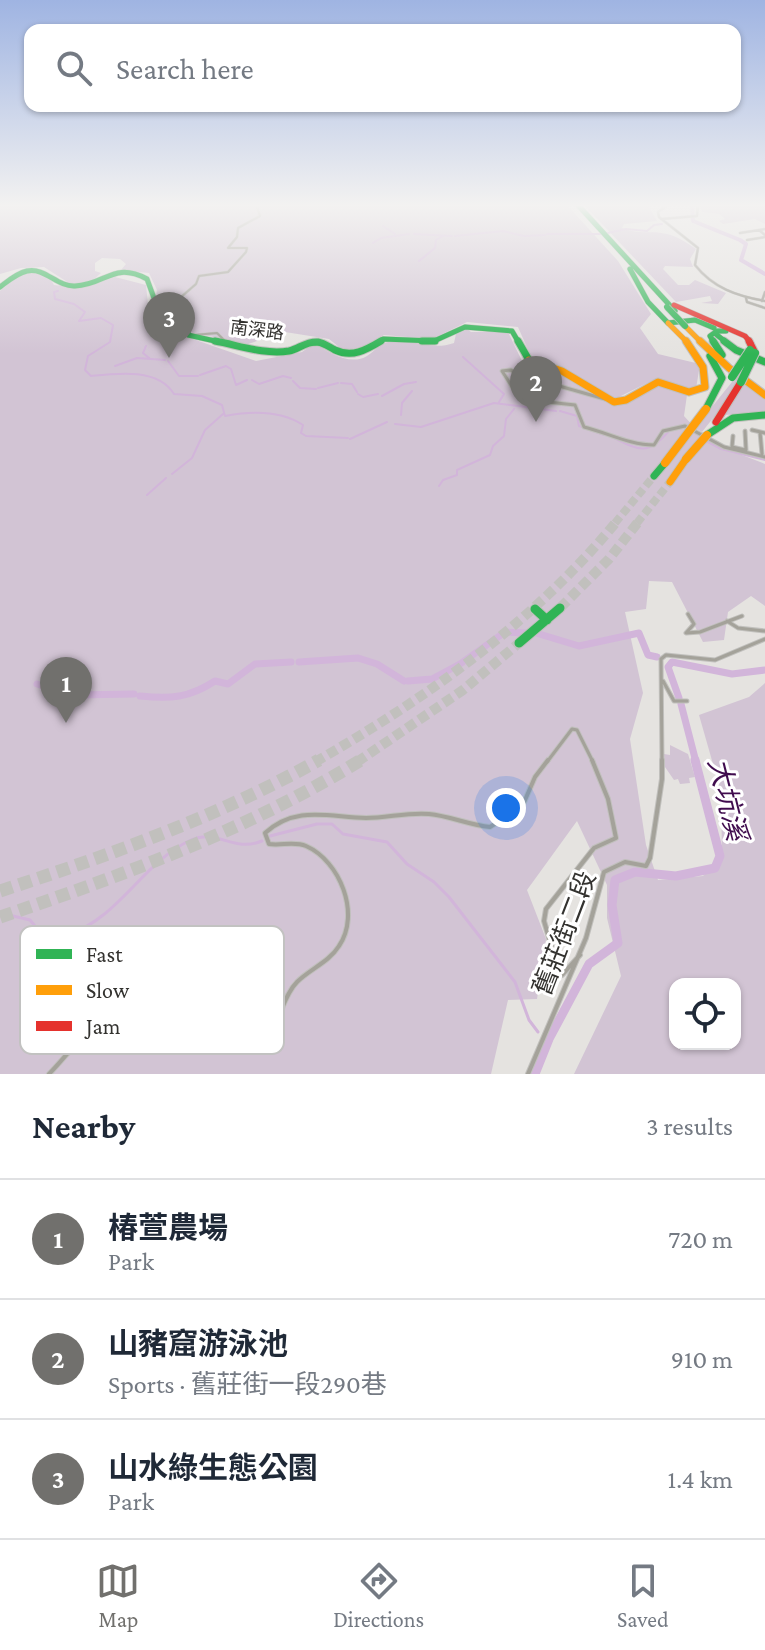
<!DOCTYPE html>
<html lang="en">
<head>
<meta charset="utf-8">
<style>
	:root { --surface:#fff; --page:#f2f2f3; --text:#1f2937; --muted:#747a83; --line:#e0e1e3; --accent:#71706d }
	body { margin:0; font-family:"Crimson Pro","Noto Sans TC",serif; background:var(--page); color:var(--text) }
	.controls { position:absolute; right:24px; bottom:24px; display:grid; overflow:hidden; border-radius:16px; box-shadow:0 2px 6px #0004 }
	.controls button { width:72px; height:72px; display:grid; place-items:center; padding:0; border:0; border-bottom:2px solid var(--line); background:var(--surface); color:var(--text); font:40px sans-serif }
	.you { position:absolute; left:506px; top:808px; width:28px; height:28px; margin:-20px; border:6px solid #fff; border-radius:50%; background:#1a73e8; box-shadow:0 0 0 12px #1a73e833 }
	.badge { display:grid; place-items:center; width:52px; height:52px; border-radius:50%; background:var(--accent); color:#fff; font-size:26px; font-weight:700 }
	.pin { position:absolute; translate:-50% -66px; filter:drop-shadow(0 2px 4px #0008) }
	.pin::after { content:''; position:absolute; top:42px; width:28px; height:24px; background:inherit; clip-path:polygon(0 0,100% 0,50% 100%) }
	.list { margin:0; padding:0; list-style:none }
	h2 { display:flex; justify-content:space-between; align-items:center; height:104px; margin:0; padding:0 32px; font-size:34px }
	h2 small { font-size:26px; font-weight:400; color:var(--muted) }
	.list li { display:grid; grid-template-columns:52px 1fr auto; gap:24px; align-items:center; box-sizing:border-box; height:120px; padding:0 32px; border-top:2px solid var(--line) }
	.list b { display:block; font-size:30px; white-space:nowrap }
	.list p { margin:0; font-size:26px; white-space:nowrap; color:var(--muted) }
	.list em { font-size:26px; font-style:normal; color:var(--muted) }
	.icon { flex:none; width:44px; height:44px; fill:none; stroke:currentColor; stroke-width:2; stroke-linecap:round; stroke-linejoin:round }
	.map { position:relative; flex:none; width:765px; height:1074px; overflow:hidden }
	.search { position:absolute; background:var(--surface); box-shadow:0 2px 6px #0004; left:24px; right:24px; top:24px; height:88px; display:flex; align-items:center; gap:20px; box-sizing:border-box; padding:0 28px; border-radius:16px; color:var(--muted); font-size:30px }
	.sheet { height:464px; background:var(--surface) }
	nav { display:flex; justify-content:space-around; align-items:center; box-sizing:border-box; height:112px; border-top:2px solid var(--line); background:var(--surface); font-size:22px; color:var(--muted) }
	nav a { display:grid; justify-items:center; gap:4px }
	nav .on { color:var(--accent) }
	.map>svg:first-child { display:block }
	.green { fill:#d2c4d4; fill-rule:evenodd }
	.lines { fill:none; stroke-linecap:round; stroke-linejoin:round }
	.stream-far1 { stroke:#d2b5da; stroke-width:2 }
	.stream { stroke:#d2b5da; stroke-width:3 }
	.river-far2 { stroke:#d2b5da; stroke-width:4 }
	.river-far1 { stroke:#d2b5da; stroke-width:7 }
	.river { stroke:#d2b5da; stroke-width:9 }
	.highway-tunnel-far2 { stroke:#c1c0bd; stroke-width:8; stroke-dasharray:8 4; stroke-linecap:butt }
	.highway-tunnel-far1 { stroke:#c1c0bd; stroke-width:10; stroke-dasharray:10 5; stroke-linecap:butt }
	.highway-tunnel { stroke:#c1c0bd; stroke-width:13; stroke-dasharray:13 7; stroke-linecap:butt }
	.street-far2-casing { stroke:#c1c0bd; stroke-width:3 }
	.street-far1-casing { stroke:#c1c0bd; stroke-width:5 }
	.street-casing { stroke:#c1c0bd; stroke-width:6 }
	.fast-far2-casing { stroke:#c1c0bd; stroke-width:6 }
	.fast-far1-casing { stroke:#c1c0bd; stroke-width:9 }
	.fast-casing { stroke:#c1c0bd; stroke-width:11 }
	.slow-far1-casing { stroke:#c1c0bd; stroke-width:6 }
	.slow-casing { stroke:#c1c0bd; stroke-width:9 }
	.jam-far1-casing { stroke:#c1c0bd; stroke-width:6 }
	.jam-casing { stroke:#c1c0bd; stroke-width:9 }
	.street-far2 { stroke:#a4a29a; stroke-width:2 }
	.street-far1 { stroke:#a4a29a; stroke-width:3 }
	.street { stroke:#a4a29a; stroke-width:4 }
	.fast-far2 { stroke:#30b455; stroke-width:5 }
	.fast-far1 { stroke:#30b455; stroke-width:7 }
	.fast { stroke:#30b455; stroke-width:9 }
	.slow-far1 { stroke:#ff9f0a; stroke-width:5 }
	.slow { stroke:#ff9f0a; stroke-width:7 }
	.jam-far1 { stroke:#e5322d; stroke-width:5 }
	.jam { stroke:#e5322d; stroke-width:7 }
	.fast-bridge-far1-casing { stroke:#c1c0bd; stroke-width:7; stroke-linecap:butt }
	.fast-bridge-casing { stroke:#c1c0bd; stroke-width:10; stroke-linecap:butt }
	.slow-bridge-casing { stroke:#c1c0bd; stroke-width:10; stroke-linecap:butt }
	.fast-bridge-far1 { stroke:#30b455; stroke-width:6 }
	.fast-bridge { stroke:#30b455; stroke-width:8 }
	.slow-bridge { stroke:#ff9f0a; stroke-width:8 }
	.labels { text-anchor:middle; stroke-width:6; stroke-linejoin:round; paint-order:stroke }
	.far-street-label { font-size:18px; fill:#33322f; stroke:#fff }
	.near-street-label { font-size:26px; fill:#33322f; stroke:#fff }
	.near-water-label { font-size:28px; font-style:italic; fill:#400c4e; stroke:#fff }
	.key { fill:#fff; stroke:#c2c2c1; stroke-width:2 }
	.key-label { font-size:22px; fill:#33322f }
</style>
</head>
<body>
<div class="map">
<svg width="765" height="1074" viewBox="0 0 765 1074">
	<rect width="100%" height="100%" fill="#e5e3e0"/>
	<path class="green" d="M0 204H566L618 261 651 314 640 328 658 354 700 364 696 389 653 380 613 400 564 368 532 359 518 327 467 322 432 339 384 335 368 345 344 351 329 339 285 332 248 344 189 332 193 310 163 309 155 303 157 290 149 273 121 270 126 264 120 259 102 258 95 263V271L101 273 92 281 72 285 44 267 21 268 0 274Z
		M583 204H651L648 205 657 221 624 224 622 228C637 235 652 230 667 234 676 236 688 243 696 249L690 259 693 267 665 266 663 269 678 285H689L695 280 726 293 718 304 701 303 712 301 710 296 676 302Z
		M765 204V224L755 219 723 224 719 221 725 219 719 214 702 212 700 205Z
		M23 272 47 274 54 285 78 288 115 277 146 285 150 324 256 361 302 352 315 343C328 353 351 366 367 356 376 350 381 342 393 341 415 339 431 351 454 343L456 334 467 329 471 332H508L523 363 555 371 603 400 622 405 659 385 687 395 684 416 695 428 736 377 739 379 725 403 702 432 696 429 706 441 765 464V606L751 596 728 612 724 640 703 642 672 582 649 581 646 609 625 612 643 693 630 739 646 845 658 880 703 876 722 857 721 792 699 715 749 697 765 683V1074H574L621 976 607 918V885L577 821 527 890 546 939 537 999 508 1000 491 1074H0V291ZM675 984H735V1044H675Z
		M744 383 765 398V412L725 415Z
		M670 745 688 754 695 777 689 778 690 783 680 784 678 779 674 780 665 767 664 754 670 755Z"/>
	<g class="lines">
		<path class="stream-far1" d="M383 226 395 234
			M608 233 626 229 647 231 654 225 662 224
			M414 234 452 236
			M547 234H601
			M455 236 503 231 524 236 545 235
			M373 243 381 238 409 234
			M419 261 435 248 436 240 443 236
			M58 291 54 292 55 299 74 304 85 312 79 321 101 318 113 325 110 342 88 356 85 370 91 376C118 373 158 368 174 394L202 396 222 405 225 416C251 411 280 410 303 425L301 433 306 436 348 438
			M146 346 143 353 149 358
			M463 357 504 394 499 402
			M168 361 179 376H198
			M115 366 137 358 165 360
			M200 375 226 366 231 369 236 385 247 380
			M252 380 259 384 283 376 291 378
			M293 381 300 388 316 389
			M341 383 352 384 357 392
			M318 388 338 383
			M358 394 363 397 378 394
			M382 396 404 384 416 382
			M560 411 577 416 579 426 604 435
			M401 415 402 403 412 391
			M395 424 421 427 494 403 556 411
			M614 438C640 451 648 455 668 432
			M350 439 387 422
			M706 441 721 449 765 460
			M172 474 192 458 205 430 223 414
			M439 486 443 480 457 475V470L490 455 493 446 504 436 506 419 514 409
			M147 495 166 478"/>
		<path class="stream" d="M270 836 317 824H332L343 834 387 842 407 864 434 882 449 897 515 982 529 1020 538 1032
			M0 913 30 920 45 938C53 936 62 937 69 934 119 918 144 861 191 840 217 828 233 853 262 841"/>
		<path class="river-far2" d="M692 204 693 221 740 240 746 244 741 260 765 274"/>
		<path class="river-far1" d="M536 633 579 646 639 633 648 655 657 657
			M299 662 358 658 377 664 404 681
			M408 681 432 679 460 664 505 632 527 633
			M37 684 75 695 134 694
			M140 696C171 699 189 698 215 681L228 684 255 664 291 662
			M679 698 668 667 672 662 732 674 765 670
			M681 704 696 762"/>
		<path class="river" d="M535 1074 549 1039 589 964 618 943 612 905 615 880 635 872 676 876 715 868 720 856 695 760"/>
		<path class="highway-tunnel-far2" d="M615 523 654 476
			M637 523 670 482"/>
		<path class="highway-tunnel-far1" d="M560 608 609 559 639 521
			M315 762C427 698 535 621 617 521
			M357 762 463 690 519 643"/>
		<path class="highway-tunnel" d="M0 891C110 855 217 817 319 760
			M0 917C124 875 249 829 361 760"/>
		<g class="street-far2-casing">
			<path id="street-far2" d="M669 204 658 212 659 217 698 248 695 265C713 288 737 296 765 301
				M661 219 697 216 698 204
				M759 230 765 235
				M740 233 765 229
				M747 240 765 237
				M746 298 747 302 765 308
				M762 301 765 292
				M165 311 196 284 199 276 228 272 246 252 247 248H228L237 237 238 228 260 216 256 204
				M194 335 217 333 226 342"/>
		</g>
		<g class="street-far1-casing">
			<path id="street-far1" d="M605 399 545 382 528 383 511 370 502 371 520 399 575 405 584 427C608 433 630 445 654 445L663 431 685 426 724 447 765 457
				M752 430 765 433
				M745 431 746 450
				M760 432 762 454
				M733 436 732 447 745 450
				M688 614 694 624 686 633 700 632 742 616
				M727 621 738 628 765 631
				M663 681 674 701H687
				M547 762 572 729 577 730 593 762
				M662 762 661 659 666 655 715 660 765 639"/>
		</g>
		<g class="street-casing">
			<path id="street" d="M580 955 562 975 553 979 554 955 544 921 546 909 594 848 616 838 608 799 592 760
				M49 1074C66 1057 81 1034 103 1021 121 1010 175 1003 195 1015 202 1019 205 1028 209 1035L250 1029 277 1020C283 1007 287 992 297 982 310 969 329 962 339 946 361 914 340 861 306 846 294 841 281 846 269 844L265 833C296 805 328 817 366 818 387 818 408 812 429 814 450 816 469 825 490 827L522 807 535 777 548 760
				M528 1074 586 938 604 872 625 862 646 866 650 858 662 779V760"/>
		</g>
		<g class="fast-far2-casing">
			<path id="fast-far2" d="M577 204 675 311
				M630 269 648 302 668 323
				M0 287C8 281 17 273 27 271 45 267 57 287 75 286 106 285 113 261 147 279L158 309 189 314 188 335 224 343
				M668 323 695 320 714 328
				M717 335 727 343
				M308 343H322
				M377 343 383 339 434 341 465 327 512 331 519 343
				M714 343 710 336 717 331H726"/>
		</g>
		<g class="fast-far1-casing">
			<path id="fast-far1" d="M215 341C238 345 264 355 289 351 299 349 306 341 318 342 324 343 329 347 335 350 352 358 366 350 381 341
				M422 341H435
				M518 341 529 360
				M713 341 722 355
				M724 341 736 350 765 362
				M706 409 722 378 710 356
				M707 435 733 418 765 415
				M654 476 665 463"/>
		</g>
		<g class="fast-casing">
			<path id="fast" d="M535 609 547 620
				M519 643 560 608"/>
		</g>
		<g class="slow-far1-casing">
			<path id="slow-far1" d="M668 323 688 343
				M685 326 702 343"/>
		</g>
		<g class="slow-casing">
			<path id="slow" d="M700 341 729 368 765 395
				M529 360 562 371 614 402 626 400 658 382 689 392 705 387 703 367 686 341
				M670 482 686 459"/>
		</g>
		<g class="jam-far1-casing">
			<path id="jam-far1" d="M674 305 745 336 751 343"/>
		</g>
		<g class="jam-casing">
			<path id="jam" d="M749 341 755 353
				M716 422 741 382"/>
		</g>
		<use href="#street-far2" class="street-far2"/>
		<use href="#street-far1" class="street-far1"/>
		<use href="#street" class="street"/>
		<use href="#fast-far2" class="fast-far2"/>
		<use href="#fast-far1" class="fast-far1"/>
		<use href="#fast" class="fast"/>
		<use href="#slow-far1" class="slow-far1"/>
		<use href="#slow" class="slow"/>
		<use href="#jam-far1" class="jam-far1"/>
		<use href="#jam" class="jam"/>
		<g class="fast-bridge-far1-casing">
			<path id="fast-bridge-far1" d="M667 307 685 326"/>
		</g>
		<g class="fast-bridge-casing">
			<path id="fast-bridge" d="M732 377 750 350
				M741 382 755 353"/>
		</g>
		<g class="slow-bridge-casing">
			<path id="slow-bridge" d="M686 459 707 435
				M665 463 706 409"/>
		</g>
		<use href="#fast-bridge-far1" class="fast-bridge-far1"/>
		<use href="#fast-bridge" class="fast-bridge"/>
		<use href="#slow-bridge" class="slow-bridge"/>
	</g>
	<linearGradient id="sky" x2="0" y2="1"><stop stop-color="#9fb4e2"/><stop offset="0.58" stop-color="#f3f2f1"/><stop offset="1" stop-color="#f3f2f1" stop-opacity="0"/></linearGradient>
	<rect width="765" height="354" fill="url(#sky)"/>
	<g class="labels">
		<g class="far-street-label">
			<text transform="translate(257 330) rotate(7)" y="6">南深路</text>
		</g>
		<g class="near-street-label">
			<text transform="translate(564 933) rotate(-69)" y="9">舊莊街二段</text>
		</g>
		<g class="near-water-label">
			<text transform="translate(728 799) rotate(76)" y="10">大坑溪</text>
		</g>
	</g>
	<rect x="20" y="926" width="264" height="128" rx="12" class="key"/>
	<rect x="36" y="949" width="36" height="10" fill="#30b455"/>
	<rect x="36" y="985" width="36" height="10" fill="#ff9f0a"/>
	<rect x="36" y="1021" width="36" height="10" fill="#e5322d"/>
	<g class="key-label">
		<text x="86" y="962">Fast</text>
		<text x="86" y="998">Slow</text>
		<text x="86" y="1034">Jam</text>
	</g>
</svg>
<div class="controls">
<button><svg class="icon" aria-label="locate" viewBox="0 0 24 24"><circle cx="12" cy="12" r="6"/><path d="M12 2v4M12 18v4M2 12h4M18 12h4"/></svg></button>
</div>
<div class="you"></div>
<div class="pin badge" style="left:66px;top:723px">1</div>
<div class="pin badge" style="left:536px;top:422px">2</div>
<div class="pin badge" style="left:169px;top:358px">3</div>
<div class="search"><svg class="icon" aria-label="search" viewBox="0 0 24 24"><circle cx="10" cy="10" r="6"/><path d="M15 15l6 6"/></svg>Search here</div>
</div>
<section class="sheet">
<h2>Nearby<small>3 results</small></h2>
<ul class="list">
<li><span class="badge">1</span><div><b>椿萱農場</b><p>Park</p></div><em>720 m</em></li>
<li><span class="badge">2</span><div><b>山豬窟游泳池</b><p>Sports · 舊莊街一段290巷</p></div><em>910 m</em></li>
<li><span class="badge">3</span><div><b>山水綠生態公園</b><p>Park</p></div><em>1.4 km</em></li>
</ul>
</section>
<nav>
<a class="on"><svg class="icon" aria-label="map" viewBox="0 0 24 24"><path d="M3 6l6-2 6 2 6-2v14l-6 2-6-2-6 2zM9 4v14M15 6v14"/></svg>Map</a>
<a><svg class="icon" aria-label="directions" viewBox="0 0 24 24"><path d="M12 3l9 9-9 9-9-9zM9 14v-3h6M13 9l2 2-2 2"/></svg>Directions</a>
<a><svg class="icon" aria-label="saved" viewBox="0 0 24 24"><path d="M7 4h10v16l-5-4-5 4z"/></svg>Saved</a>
</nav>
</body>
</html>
